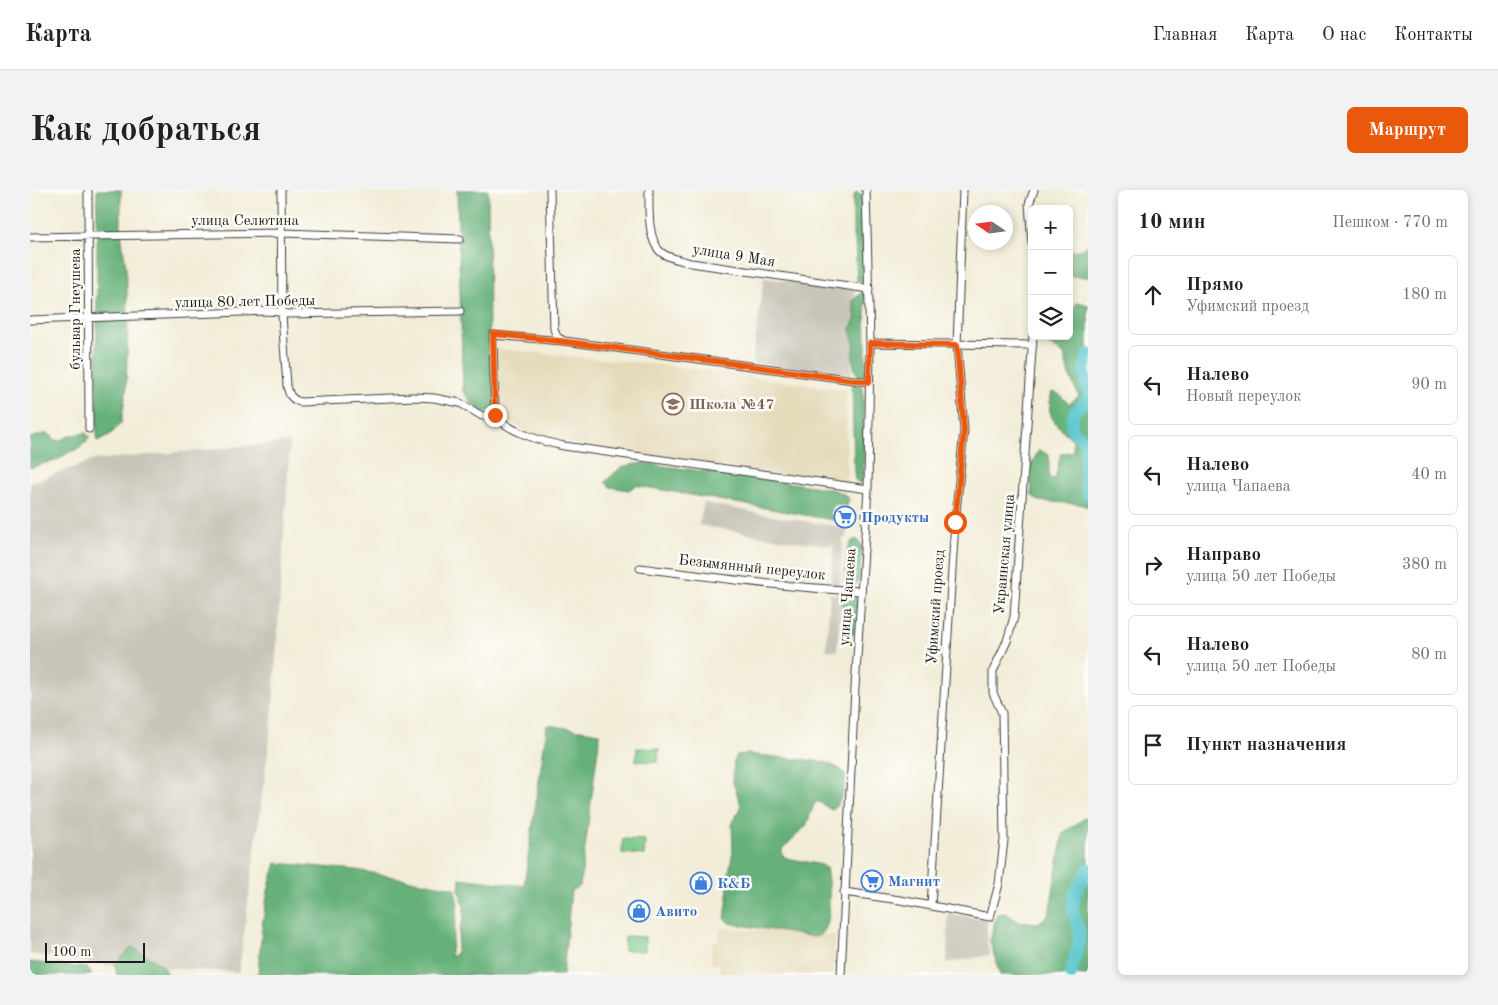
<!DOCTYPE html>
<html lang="ru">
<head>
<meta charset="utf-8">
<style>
	:root { --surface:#fff; --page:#f2f2f2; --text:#202124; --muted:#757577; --line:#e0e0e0; --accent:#ea580c }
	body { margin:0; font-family:"Old Standard TT",serif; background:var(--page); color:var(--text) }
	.controls { position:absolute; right:15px; top:15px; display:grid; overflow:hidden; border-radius:8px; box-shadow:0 2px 8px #0003 }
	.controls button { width:45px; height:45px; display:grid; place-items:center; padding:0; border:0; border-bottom:1px solid var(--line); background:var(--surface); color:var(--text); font:25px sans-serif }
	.compass { position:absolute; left:938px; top:15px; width:45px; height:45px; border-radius:50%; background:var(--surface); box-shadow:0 2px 8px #0003; rotate:283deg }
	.scale { position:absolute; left:15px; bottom:12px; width:100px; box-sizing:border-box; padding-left:5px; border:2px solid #1c1c1c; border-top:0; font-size:14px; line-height:18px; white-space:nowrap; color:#1c1c1c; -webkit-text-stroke:4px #fdfcf7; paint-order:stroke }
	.stop { position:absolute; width:15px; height:15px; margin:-11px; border:4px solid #ea580c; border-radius:50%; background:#fff }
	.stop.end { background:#ea580c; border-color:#fff; box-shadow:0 1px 5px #0008 }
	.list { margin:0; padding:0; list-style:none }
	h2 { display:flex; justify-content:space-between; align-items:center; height:65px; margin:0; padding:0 20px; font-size:21px }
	h2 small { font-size:16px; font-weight:400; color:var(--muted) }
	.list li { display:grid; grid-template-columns:32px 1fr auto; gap:15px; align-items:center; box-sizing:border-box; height:80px; margin:0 10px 10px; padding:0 10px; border:1px solid var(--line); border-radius:8px }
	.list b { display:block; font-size:19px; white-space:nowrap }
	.list p { margin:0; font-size:16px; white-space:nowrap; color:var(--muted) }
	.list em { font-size:16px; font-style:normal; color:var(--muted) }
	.icon { flex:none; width:28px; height:28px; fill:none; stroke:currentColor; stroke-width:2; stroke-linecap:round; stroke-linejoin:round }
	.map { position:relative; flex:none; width:1058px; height:785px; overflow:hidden; border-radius:8px }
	header { display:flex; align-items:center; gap:30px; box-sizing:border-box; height:70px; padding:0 25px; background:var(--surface); border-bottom:1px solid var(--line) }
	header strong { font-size:24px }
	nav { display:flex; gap:28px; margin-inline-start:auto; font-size:18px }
	.intro { display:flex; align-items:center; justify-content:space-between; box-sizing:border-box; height:120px; padding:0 30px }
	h1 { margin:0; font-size:35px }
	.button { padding:12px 22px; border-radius:8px; background:var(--accent); color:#fff; font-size:18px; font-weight:700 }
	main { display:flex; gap:30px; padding:0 30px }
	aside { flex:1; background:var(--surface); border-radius:8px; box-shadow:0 2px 8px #0003 }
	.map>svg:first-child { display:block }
	.built { fill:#e5daba }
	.industrial { fill:#c7c4b8 }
	.green { fill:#7ece8e; stroke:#4d7555 }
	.forest { fill:#66b179; stroke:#41664a }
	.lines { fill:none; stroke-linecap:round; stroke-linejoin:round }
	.river { stroke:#59c6ce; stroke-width:12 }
	.street-casing { stroke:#3c3b38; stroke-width:9 }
	.street { stroke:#fff; stroke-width:7 }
	.route { stroke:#ea580c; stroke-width:6 }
	.labels { text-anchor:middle; stroke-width:5; stroke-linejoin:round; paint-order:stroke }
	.street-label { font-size:15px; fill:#1c1c1c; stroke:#fdfcf7 }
	.education-label { font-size:15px; font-weight:bold; fill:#785e54; stroke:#fdfcf7; text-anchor:start }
	.shop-label { font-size:15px; font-weight:bold; fill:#366cbe; stroke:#fdfcf7; text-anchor:start }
</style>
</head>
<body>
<header>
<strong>Карта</strong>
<nav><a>Главная</a><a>Карта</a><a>О нас</a><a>Контакты</a></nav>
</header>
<div class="intro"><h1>Как добраться</h1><a class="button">Маршрут</a></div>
<main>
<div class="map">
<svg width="1058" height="785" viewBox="0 0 1058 785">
	<rect width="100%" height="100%" fill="#fdfcf7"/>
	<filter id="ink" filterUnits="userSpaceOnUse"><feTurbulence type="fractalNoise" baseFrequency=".02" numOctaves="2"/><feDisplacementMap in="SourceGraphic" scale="10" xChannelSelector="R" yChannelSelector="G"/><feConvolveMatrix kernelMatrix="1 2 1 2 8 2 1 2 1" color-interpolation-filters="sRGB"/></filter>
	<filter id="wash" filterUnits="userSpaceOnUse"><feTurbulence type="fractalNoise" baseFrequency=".0096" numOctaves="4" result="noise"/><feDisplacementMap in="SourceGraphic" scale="20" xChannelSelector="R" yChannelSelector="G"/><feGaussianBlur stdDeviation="1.12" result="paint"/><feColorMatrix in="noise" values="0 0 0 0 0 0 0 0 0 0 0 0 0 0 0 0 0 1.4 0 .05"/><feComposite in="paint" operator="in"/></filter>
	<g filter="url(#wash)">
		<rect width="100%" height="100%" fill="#f2edd8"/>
		<path class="built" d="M467 159 652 177 816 200 817 294 598 263 513 249 471 228Z
			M690 738 805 745 803 785H689L690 775 681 773 682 752H688Z"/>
		<path class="industrial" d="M734 88 825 99 821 184 722 173Z
			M260 252 242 530 209 782 77 775 0 764V293L64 270Z
			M674 313 753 328 807 336 808 333 818 335 816 348H813L810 397H801L804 356 750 349 669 335Z
			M800 404H811L807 461 796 460Z
			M918 724 957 729V752L960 765 917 773Z"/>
		<path class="green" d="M607 558 629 559 628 572 606 571Z
			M593 649 615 650 614 665 592 663Z
			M595 746 615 747V761L594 760Z"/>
		<path class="forest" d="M67 0H91V42L96 78 98 133 96 201 91 233 80 245 67 251Z
			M427 0H458L459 148 462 156 465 218 454 223 444 216 433 201Z
			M826 2 832 5 834 93 832 94 827 91 825 50 823 47V8Z
			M1058 55V87L1039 86V61L1049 60Z
			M831 103 835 104 836 162 835 189C821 186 822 166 824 155 824 151 821 145 821 140 821 136 824 133 825 129 826 124 823 115 823 110Z
			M1048 112 1058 115V317L1050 314 1009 311 1002 306 1000 276 1009 260 1019 265V288L1025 289 1031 263 1043 262V250C1026 234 1014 227 1022 202L1029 204 1039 214 1049 206 1039 185 1034 164 1015 152 1014 146H1039V124Z
			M824 193 830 194 833 198 834 289 833 292 829 293 825 290 824 281 822 195Z
			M18 243 27 251 42 245 56 243 60 248 49 259 39 262 29 269 0 278V248Z
			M612 273 783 296C795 299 812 299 819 309L817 316 806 314 801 319 800 325 804 326 803 330 610 296 606 295 599 300 580 297 575 292 591 277Z
			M823 350H828L832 355 829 391 825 395 816 394 814 392 817 359Z
			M812 400H829L824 444 813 443 815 433 812 430Z
			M517 535 570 543 550 696 541 701 533 785H228C231 747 233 710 246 673L326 680 424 698 428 714 420 767 426 764 430 738 434 727V716L429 701 430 688 494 696Z
			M717 564 795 572 810 579 815 585C816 595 811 616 801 620L789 612H785L776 636 752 659V665L757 668 792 675 796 678C799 693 803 729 794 741 792 745 788 746 784 747L710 735 699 733 695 729 698 706 697 692 703 662 702 632 710 620 711 615 703 593V585L704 570 707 565Z
			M1058 626V785H970L960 751 967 724 976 723 988 731 1008 733 1019 725 1033 643Z
			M102 757 133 776 137 785H87L85 774Z
			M0 772 57 778 62 785H0Z"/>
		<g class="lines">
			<path class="river" d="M1058 164 1054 180 1058 203
				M1058 208C1047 220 1037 226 1044 243 1047 245 1051 246 1053 250 1058 262 1052 289 1058 305
				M1041 785 1050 744 1042 717 1045 703 1058 679"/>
		</g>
	</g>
	<g filter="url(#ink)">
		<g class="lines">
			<g class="street-casing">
				<path id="street" d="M58 0 59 239
					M251 0 252 125 257 196C259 205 261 209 270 212L384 207 404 208 430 213 452 226 465 225C478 242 514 252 534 256L838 299
					M520 0 524 139 527 147 534 151 839 192
					M619 0C619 17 617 52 632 63 640 69 652 70 661 73L839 99
					M0 47 252 43 430 49
					M1002 53 999 14 1004 0
					M0 130 236 121 252 122 256 124 430 121
					M840 153 1003 155
					M465 225 463 145 532 151
					M610 378C683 387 757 398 831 401
					M814 702 870 710 960 727 969 694 974 650 972 523 963 503V481L977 451 984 427 1003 146
					M901 716 925 332 934 240 927 155 933 0
					M811 785 825 498 838 299 840 153 836 0"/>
			</g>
			<use href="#street" class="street"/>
		</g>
	</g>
	<g class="lines" filter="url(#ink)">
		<path class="route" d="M465 225 463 144C589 156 714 176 839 192L840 153 927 155 934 240 925 332"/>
	</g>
	<defs>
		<g id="school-ring" transform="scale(1.125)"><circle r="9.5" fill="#fdfcf7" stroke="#8d6e63" stroke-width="1.5"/><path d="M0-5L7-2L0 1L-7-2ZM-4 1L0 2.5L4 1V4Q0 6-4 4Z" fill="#8d6e63"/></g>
		<g id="supermarket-ring" transform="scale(1.125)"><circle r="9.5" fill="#fdfcf7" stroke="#3f7fe0" stroke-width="1.5"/><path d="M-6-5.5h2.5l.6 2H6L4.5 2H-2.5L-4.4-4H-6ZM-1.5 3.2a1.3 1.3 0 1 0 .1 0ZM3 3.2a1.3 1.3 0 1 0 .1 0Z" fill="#3f7fe0"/></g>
		<g id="shop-ring" transform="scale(1.125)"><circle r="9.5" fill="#fdfcf7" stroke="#3f7fe0" stroke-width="1.5"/><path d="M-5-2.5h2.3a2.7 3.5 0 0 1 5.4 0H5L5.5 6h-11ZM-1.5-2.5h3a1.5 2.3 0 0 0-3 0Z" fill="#3f7fe0"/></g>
	</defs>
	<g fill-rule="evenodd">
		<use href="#school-ring" x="643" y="214"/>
		<use href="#supermarket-ring" x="815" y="327"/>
		<use href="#supermarket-ring" x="842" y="691"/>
		<use href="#shop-ring" x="671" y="693"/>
		<use href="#shop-ring" x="609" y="721"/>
	</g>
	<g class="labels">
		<g class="street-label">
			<text x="215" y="35">улица Селютина</text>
			<text transform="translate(704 65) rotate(9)" y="5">улица 9 Мая</text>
			<text transform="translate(215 111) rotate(-1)" y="5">улица 80 лет Победы</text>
			<text transform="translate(45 119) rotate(-90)" y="5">бульвар Гнеушева</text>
			<text transform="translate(974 364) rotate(-85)" y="5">Украинская улица</text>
			<text transform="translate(722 377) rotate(6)" y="5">Безымянный переулок</text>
			<text transform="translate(817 407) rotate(-86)" y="5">улица Чапаева</text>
			<text transform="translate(905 417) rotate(-86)" y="5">Уфимский проезд</text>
		</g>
		<g class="education-label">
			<text x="659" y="219">Школа №47</text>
		</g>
		<g class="shop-label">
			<text x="831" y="332">Продукты</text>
			<text x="858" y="696">Магнит</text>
			<text x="687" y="698">К&amp;Б</text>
			<text x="625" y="726">Авито</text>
		</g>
	</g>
</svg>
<div class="controls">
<button>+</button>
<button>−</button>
<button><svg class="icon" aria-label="layers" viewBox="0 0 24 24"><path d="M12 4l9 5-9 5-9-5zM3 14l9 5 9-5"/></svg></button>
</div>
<svg class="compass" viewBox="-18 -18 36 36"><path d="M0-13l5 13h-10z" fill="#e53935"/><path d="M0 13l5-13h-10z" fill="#757577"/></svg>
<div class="scale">100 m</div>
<div class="stop" style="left:925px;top:332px"></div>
<div class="stop end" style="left:465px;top:225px"></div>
</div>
<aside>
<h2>10 мин<small>Пешком · 770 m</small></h2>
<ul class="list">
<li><svg class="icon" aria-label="ahead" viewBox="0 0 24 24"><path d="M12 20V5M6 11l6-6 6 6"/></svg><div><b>Прямо</b><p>Уфимский проезд</p></div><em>180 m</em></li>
<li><svg class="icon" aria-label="left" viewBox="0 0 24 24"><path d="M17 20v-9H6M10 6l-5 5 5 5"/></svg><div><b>Налево</b><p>Новый переулок</p></div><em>90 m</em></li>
<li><svg class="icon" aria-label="left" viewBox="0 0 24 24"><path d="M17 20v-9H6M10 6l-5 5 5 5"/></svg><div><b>Налево</b><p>улица Чапаева</p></div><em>40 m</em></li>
<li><svg class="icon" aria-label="right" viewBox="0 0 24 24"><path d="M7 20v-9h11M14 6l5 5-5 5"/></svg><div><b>Направо</b><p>улица 50 лет Победы</p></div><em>380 m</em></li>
<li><svg class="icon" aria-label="left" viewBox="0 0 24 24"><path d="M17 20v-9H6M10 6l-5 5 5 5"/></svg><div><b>Налево</b><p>улица 50 лет Победы</p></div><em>80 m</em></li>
<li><svg class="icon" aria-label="arrive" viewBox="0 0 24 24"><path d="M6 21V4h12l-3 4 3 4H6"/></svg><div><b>Пункт назначения</b></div></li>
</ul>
</aside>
</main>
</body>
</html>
